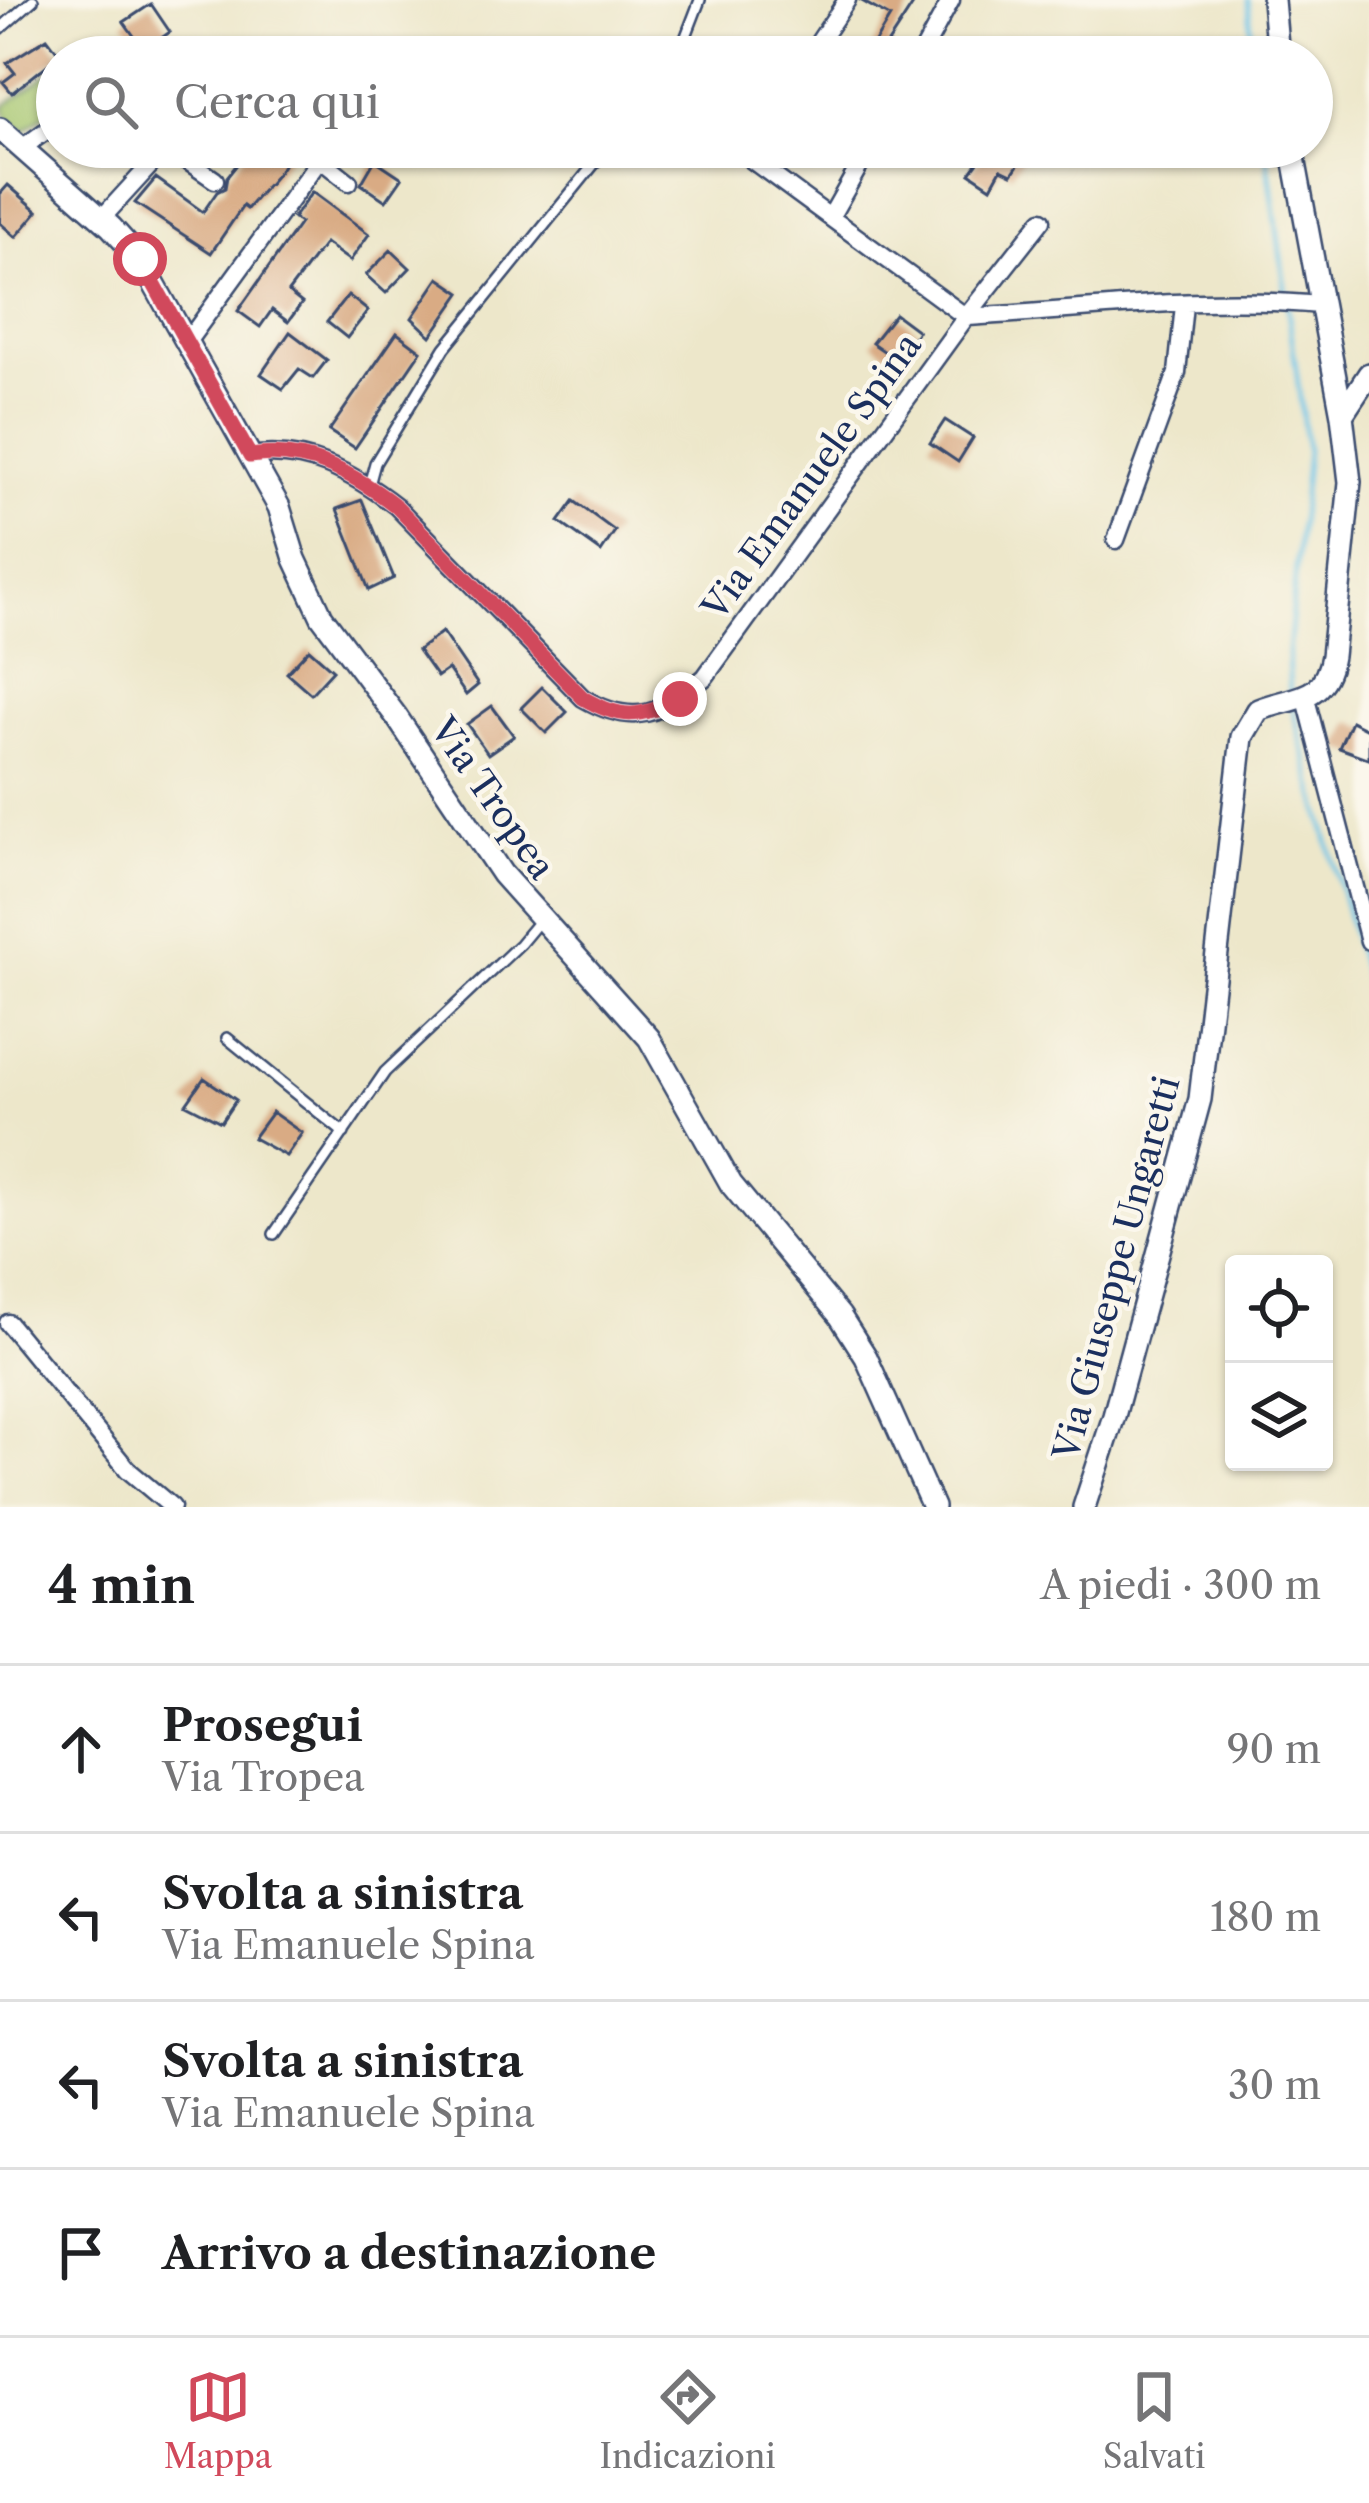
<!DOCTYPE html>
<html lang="it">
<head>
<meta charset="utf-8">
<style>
	:root { --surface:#fff; --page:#f6f6f6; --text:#202124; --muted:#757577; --line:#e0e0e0; --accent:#d1495b }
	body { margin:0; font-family:"Libre Caslon Text",serif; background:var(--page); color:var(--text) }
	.controls { position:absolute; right:36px; bottom:36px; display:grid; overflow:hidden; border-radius:12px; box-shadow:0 3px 9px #0004 }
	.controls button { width:108px; height:108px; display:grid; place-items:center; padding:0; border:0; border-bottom:3px solid var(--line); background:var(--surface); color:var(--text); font:60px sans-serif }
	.stop { position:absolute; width:36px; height:36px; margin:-27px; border:9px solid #d1495b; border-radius:50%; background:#fff }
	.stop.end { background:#d1495b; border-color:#fff; box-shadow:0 3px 12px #0008 }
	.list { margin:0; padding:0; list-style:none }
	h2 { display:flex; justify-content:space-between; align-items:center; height:156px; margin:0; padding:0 48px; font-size:51px }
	h2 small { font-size:39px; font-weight:400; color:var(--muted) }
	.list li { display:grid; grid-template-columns:78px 1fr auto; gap:36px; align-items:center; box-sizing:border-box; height:168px; padding:0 48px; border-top:3px solid var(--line) }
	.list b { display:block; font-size:45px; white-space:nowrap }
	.list p { margin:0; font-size:39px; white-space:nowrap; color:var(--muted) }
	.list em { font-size:39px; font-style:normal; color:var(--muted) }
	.icon { flex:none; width:66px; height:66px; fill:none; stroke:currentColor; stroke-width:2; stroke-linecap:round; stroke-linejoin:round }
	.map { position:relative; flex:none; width:1369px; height:1507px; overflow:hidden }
	.search { position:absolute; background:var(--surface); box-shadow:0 3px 9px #0004; left:36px; right:36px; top:36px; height:132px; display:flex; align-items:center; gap:30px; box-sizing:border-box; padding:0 42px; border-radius:66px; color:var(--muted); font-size:45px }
	.sheet { height:828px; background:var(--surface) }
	nav { display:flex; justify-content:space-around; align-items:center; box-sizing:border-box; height:168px; border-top:3px solid var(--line); background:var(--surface); font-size:33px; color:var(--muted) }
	nav a { display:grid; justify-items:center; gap:6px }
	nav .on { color:var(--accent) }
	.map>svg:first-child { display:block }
	.green { fill:#a6c66e; stroke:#607a66; stroke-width:3 }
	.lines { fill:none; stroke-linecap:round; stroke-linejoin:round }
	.stream { stroke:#6ac4e8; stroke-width:4.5 }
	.building { fill:#d9ab84 }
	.service-casing { stroke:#3a4b6e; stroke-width:14 }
	.minor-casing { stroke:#3a4b6e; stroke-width:21 }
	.tertiary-casing { stroke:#3a4b6e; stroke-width:26 }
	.service { stroke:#fff; stroke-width:9 }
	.minor { stroke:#fff; stroke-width:16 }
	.tertiary { stroke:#fff; stroke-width:21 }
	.route { stroke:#d1495b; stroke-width:15 }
	.labels { text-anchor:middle; stroke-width:9; stroke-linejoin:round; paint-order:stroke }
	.street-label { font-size:36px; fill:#1b2f5e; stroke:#fbf7ec }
</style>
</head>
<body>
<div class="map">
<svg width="1369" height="1507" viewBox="0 0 1369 1507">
	<rect width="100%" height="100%" fill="#fbf7ec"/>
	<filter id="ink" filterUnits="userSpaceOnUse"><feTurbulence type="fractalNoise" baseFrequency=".00833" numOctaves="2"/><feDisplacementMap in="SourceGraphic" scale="24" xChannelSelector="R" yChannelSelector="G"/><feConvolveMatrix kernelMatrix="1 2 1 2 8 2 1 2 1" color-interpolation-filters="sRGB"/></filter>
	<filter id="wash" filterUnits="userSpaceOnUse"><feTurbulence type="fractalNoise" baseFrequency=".004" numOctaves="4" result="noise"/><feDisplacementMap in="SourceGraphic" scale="48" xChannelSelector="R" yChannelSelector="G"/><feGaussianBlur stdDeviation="2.7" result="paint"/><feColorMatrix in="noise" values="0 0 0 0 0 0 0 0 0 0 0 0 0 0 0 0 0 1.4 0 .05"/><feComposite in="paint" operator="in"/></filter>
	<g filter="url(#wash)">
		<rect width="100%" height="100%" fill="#ede7ca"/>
		<path class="green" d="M48 73 57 81V90L48 97 56 106 24 131 7 118 3 107Z"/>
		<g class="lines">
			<path class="stream" d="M1248 0 1254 57
				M1266 147 1307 450 1288 653 1290 694
				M1292 706 1369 996"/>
		</g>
		<g id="blocks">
			<path class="building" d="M860 0H916L888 43 907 57H866L890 17Z
				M151 4 170 32 144 50 124 22Z
				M47 38 60 55 12 93 3 82 15 73 7 63Z
				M251 147H295L277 174 247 209 243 206 211 253 135 203 156 178 203 212 217 192 225 188 227 177Z
				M989 147H1011L1024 156 1012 174 1001 169 991 187 970 173Z
				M375 160 402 178 386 201 361 184Z
				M8 185 38 211 16 237 0 223V194Z
				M312 192 369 234 350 261 325 243 288 292 302 303 288 322 272 310 260 327 238 311 300 223 293 218Z
				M391 250 410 268 386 293 366 275Z
				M439 278 461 293 431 336 412 318Z
				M348 295 368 311 347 338 327 322Z
				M895 314 918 331 898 361 872 343Z
				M290 332 327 360 313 378 299 369 283 389 261 374Z
				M397 333 421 351 355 448 329 431Z
				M945 420 973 438 958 462 930 443Z
				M362 500 394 578 369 590 337 509Z
				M574 501 615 531 601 552 559 522Z
				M442 632 478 685 466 695 448 669 437 677 418 650Z
				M309 649 333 670 311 694 287 673Z
				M542 687 567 712 546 733 521 708Z
				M492 706 514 736 488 754 467 724Z
				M1351 721 1369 730V759L1339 748Z
				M204 1078 236 1100 221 1122 186 1104Z
				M272 1112 302 1133 286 1156 253 1138Z"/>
		</g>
	</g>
	<g filter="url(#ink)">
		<use href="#blocks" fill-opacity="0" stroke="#3a4b6e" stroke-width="3"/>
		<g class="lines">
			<g class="service-casing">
				<path id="service" d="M0 29 33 0
					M678 57 700 0
					M369 485 375 463 445 348 608 147
					M227 1038 344 1133
					M274 1234 385 1072 520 944 540 920"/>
			</g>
			<g class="minor-casing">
				<path id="minor" d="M809 57 847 0
					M920 57 951 0
					M167 147 215 180
					M750 147 745 155 966 317 1042 220
					M22 148 57 123
					M831 216 870 147
					M102 218 167 147
					M187 342 320 159 349 182
					M250 456C306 447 353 473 396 506L583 698C635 728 662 714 705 677L966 317C1082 311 1203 294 1319 305
					M1116 540 1177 373 1184 305
					M1305 695 1369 941
					M8 1323 128 1470 172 1507"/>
			</g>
			<g class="tertiary-casing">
				<path id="tertiary" d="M1273 0 1278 57
					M0 129 111 227 140 259 279 507 295 559 322 617 396 716 502 874 649 1038 731 1184 840 1316 866 1357 933 1507
					M1342 415 1369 374
					M1084 1507 1114 1416 1200 1099 1242 737 1258 710C1296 695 1324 703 1332 656L1350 482 1342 415 1292 147"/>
			</g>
			<use href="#service" class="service"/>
			<use href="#minor" class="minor"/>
			<use href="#tertiary" class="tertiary"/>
		</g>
	</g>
	<g class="lines" filter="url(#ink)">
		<path class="route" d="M140 259 250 456C306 447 353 473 396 506L583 698C621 720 640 718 680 699"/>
	</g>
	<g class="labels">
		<g class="street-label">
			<text transform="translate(811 476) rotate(-54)" y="13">Via Emanuele Spina</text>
			<text transform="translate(493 798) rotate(55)" y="13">Via Tropea</text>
			<text transform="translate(1116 1268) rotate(-75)" y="13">Via Giuseppe Ungaretti</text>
		</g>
	</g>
</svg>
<div class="controls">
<button><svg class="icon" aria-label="locate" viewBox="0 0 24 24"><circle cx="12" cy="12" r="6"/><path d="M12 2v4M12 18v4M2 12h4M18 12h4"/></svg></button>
<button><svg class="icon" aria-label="layers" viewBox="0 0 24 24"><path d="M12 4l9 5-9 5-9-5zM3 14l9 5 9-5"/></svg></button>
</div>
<div class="stop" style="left:140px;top:259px"></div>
<div class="stop end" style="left:680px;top:699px"></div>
<div class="search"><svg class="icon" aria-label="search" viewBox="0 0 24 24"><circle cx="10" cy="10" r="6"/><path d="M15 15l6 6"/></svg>Cerca qui</div>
</div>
<section class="sheet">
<h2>4 min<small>A piedi · 300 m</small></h2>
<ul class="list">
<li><svg class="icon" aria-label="ahead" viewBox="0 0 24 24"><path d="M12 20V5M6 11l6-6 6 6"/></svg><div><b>Prosegui</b><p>Via Tropea</p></div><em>90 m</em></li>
<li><svg class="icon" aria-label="left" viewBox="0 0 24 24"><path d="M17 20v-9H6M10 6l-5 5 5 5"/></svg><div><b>Svolta a sinistra</b><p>Via Emanuele Spina</p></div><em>180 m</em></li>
<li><svg class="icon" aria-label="left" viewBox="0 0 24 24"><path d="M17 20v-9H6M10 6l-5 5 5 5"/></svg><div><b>Svolta a sinistra</b><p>Via Emanuele Spina</p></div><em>30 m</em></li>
<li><svg class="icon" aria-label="arrive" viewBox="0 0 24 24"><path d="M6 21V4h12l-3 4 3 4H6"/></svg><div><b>Arrivo a destinazione</b></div></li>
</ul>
</section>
<nav>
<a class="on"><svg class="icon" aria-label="map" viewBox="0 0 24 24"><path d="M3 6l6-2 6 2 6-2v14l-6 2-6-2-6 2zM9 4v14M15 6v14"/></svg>Mappa</a>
<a><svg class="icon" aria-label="directions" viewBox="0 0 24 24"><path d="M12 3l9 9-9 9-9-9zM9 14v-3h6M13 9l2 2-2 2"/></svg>Indicazioni</a>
<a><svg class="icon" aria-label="saved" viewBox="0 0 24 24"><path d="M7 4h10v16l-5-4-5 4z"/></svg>Salvati</a>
</nav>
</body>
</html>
